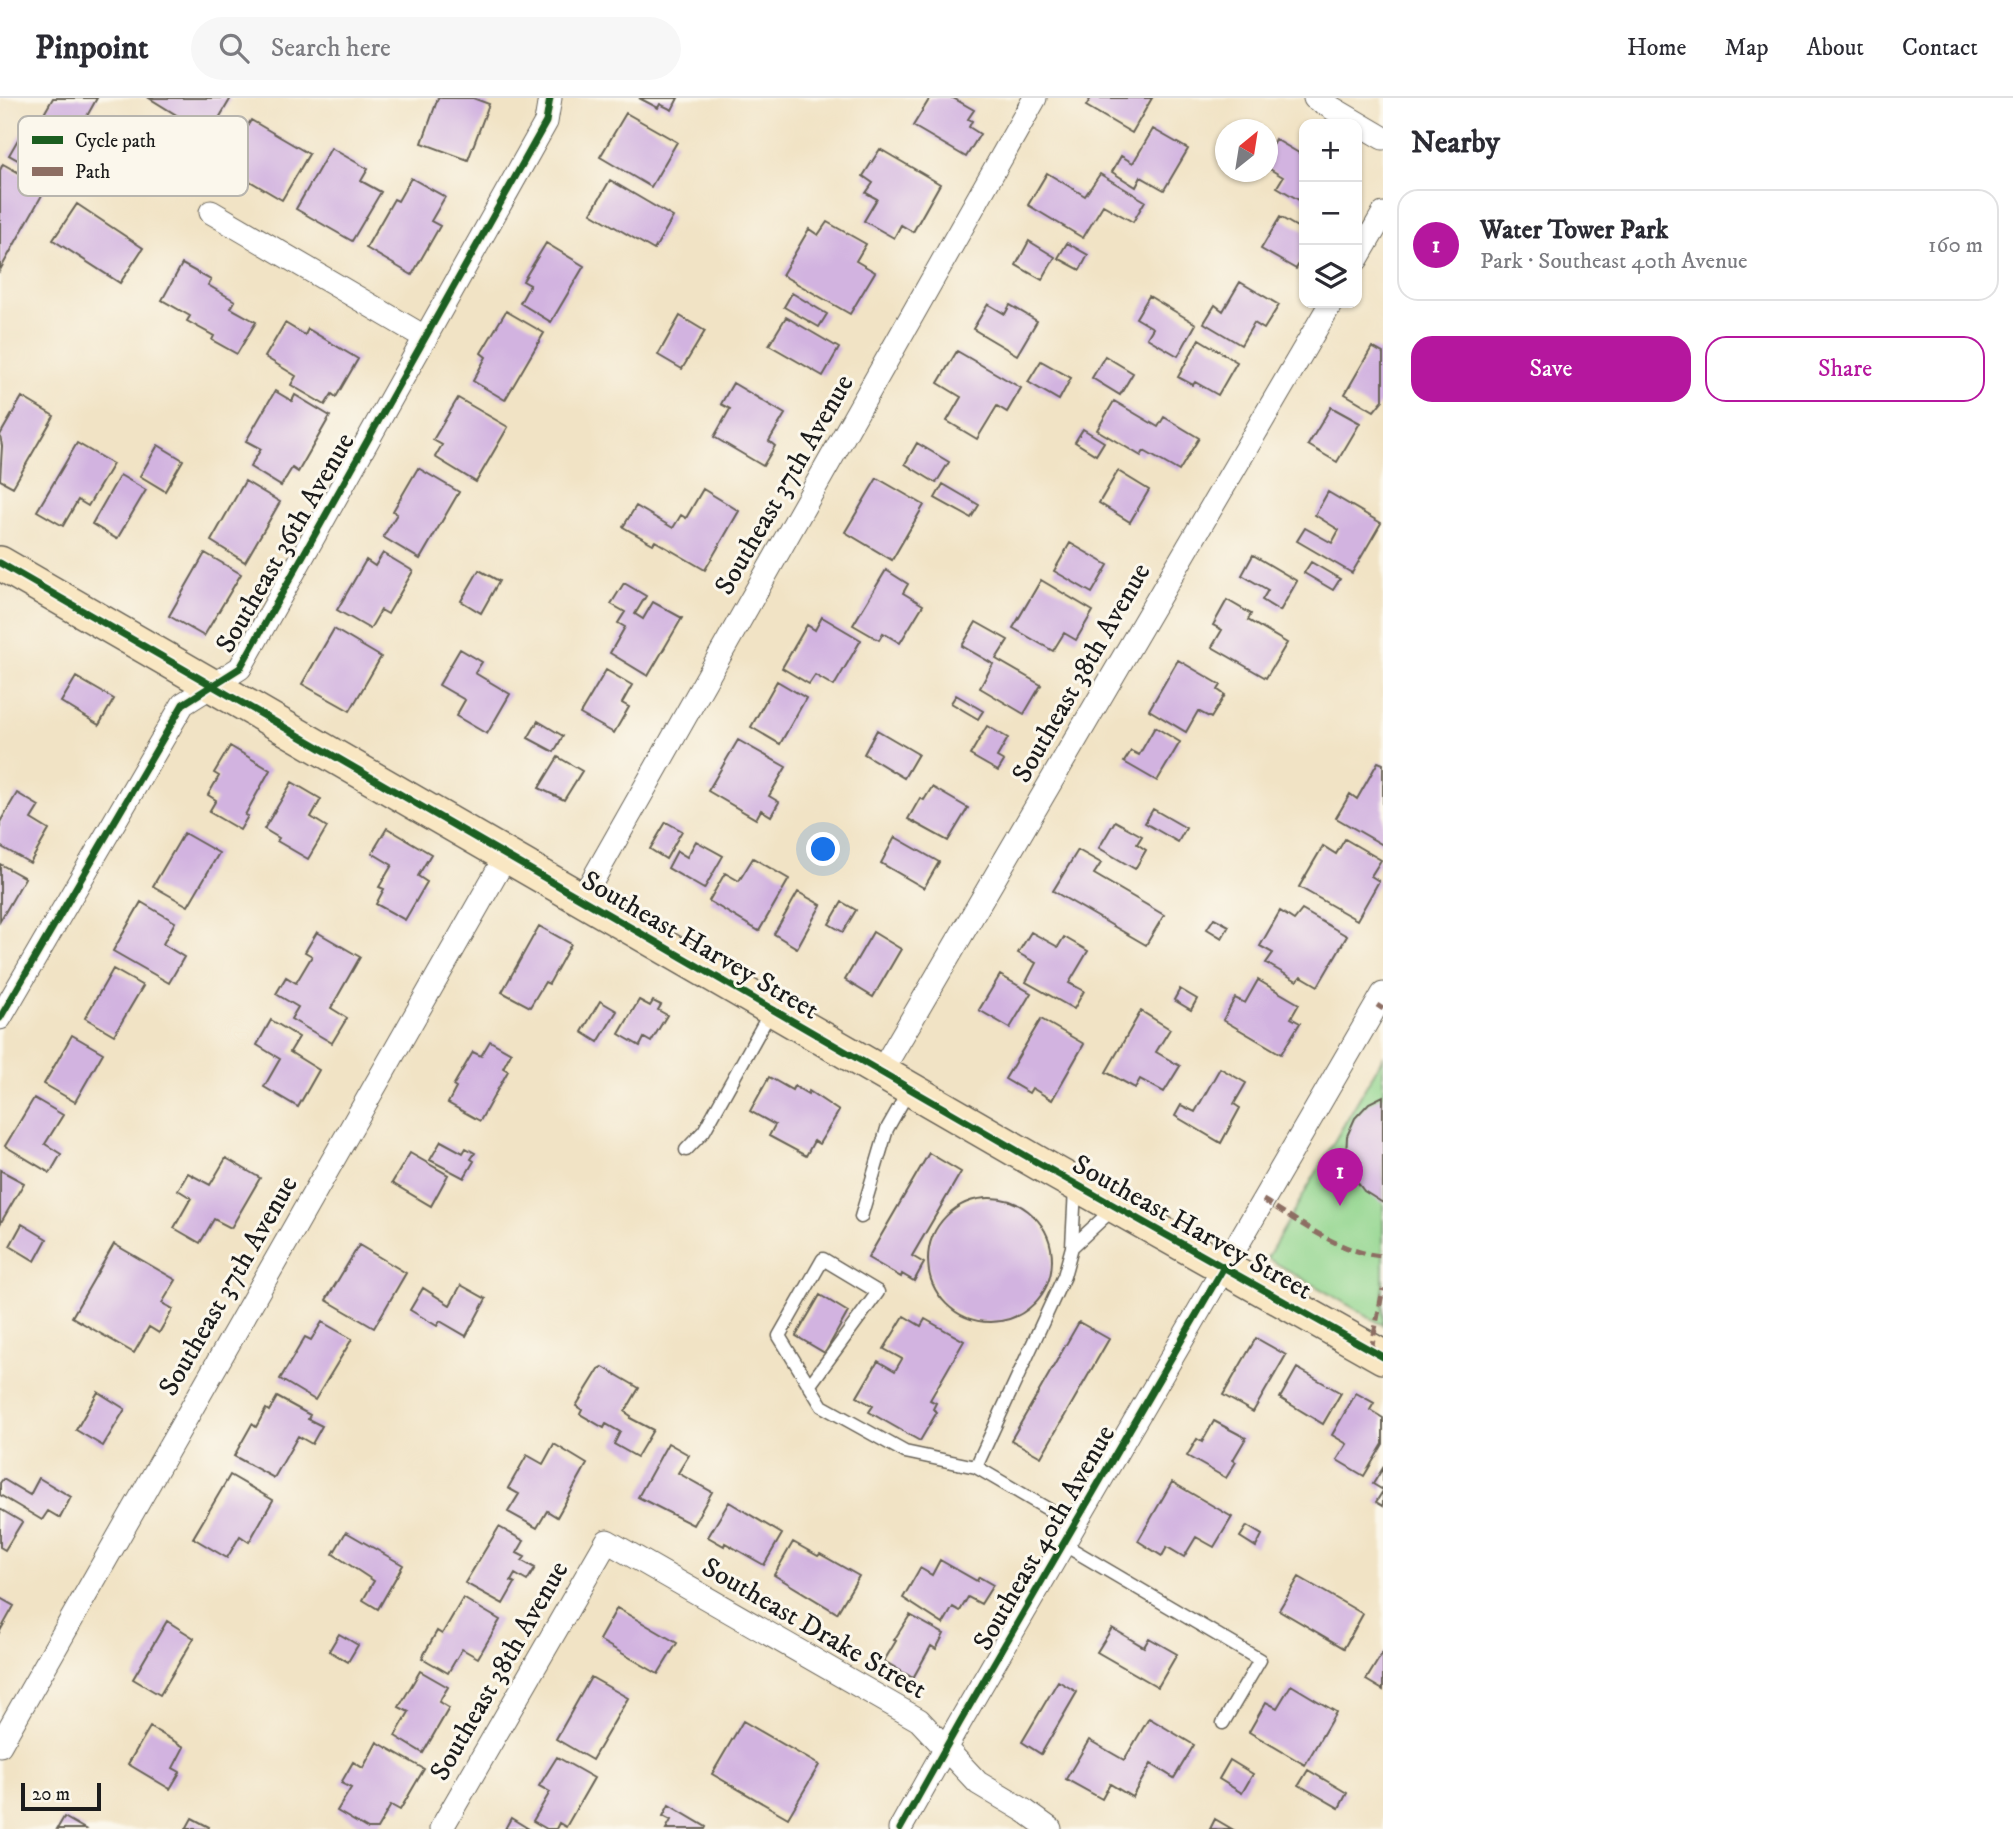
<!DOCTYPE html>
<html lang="en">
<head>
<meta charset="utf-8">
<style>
	:root { --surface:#fff; --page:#f7f7f7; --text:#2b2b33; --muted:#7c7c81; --line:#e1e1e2; --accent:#b5179e }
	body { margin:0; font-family:"IM FELL DW Pica",serif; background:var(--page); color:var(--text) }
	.controls { position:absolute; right:21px; top:21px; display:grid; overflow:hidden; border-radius:14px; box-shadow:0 2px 5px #0004 }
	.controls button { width:63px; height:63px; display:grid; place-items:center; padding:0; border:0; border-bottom:2px solid var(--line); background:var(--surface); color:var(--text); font:35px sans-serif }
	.compass { position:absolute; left:1215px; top:21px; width:63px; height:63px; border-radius:50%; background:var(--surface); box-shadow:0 2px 5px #0004; rotate:30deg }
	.scale { position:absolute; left:21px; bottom:18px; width:80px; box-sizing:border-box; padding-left:7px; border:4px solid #1c1c1c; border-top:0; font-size:19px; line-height:24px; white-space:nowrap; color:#1c1c1c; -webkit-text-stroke:5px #fbf7ec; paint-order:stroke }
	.you { position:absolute; left:824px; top:752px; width:24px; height:24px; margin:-18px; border:5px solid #fff; border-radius:50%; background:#1a73e8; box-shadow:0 0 0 10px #1a73e833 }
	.badge { display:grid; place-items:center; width:46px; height:46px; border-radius:50%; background:var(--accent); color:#fff; font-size:23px; font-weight:700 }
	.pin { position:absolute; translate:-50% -58px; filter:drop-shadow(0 2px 4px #0008) }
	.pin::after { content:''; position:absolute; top:37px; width:24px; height:21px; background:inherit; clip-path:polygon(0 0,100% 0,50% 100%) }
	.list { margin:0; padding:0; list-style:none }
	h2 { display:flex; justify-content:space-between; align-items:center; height:91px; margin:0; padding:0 28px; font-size:30px }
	h2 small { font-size:23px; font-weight:400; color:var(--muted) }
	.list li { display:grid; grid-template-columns:46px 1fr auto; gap:21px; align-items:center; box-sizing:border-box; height:112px; margin:0 14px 14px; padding:0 14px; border:2px solid var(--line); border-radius:21px }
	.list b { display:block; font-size:26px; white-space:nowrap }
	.list p { margin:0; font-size:23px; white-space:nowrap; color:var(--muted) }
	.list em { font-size:23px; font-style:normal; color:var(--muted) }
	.actions { display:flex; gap:14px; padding:21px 28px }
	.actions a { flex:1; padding:16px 0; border:2px solid var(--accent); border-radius:21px; text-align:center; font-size:24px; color:var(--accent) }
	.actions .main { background:var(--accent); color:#fff }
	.icon { flex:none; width:38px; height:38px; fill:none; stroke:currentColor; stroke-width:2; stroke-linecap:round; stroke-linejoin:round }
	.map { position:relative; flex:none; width:1383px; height:1731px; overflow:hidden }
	header { display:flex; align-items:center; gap:42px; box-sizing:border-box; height:98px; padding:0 35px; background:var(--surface); border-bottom:2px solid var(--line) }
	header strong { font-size:33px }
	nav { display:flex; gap:38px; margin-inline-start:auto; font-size:24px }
	.search { width:490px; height:63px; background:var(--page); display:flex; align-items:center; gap:18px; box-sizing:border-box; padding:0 24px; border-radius:38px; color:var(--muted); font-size:26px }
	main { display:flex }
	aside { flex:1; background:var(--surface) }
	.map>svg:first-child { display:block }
	.green { fill:#93d68f; stroke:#587956; stroke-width:2 }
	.building { fill:#d2b3e0 }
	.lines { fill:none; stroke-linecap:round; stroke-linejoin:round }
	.lane-casing { stroke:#676257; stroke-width:15 }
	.street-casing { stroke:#676257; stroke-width:25 }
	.secondary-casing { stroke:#676257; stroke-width:36 }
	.lane { stroke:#fff; stroke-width:12 }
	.street { stroke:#fff; stroke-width:23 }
	.secondary { stroke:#f9e7c3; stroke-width:33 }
	.quiet { stroke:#8d6e63; stroke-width:5; stroke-dasharray:10 5; stroke-linecap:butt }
	.cycleway-casing { stroke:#fbf7ec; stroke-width:11 }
	.cycleway { stroke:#1b5e20; stroke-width:7 }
	.labels { text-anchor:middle; stroke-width:6; stroke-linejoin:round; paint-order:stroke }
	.street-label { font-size:28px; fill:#1c1c1c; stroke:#fbf7ec }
	.key { fill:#fbf7ec; stroke:#b8b5ae; stroke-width:2 }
	.key-label { font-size:19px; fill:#1c1c1c }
</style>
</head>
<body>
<header>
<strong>Pinpoint</strong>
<div class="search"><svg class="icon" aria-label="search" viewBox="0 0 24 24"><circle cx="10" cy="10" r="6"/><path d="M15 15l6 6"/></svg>Search here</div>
<nav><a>Home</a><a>Map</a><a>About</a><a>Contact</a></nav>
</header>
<main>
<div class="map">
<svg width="1383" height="1731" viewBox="0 0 1383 1731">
	<rect width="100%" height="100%" fill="#fbf7ec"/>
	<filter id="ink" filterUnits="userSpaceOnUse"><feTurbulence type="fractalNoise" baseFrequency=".0143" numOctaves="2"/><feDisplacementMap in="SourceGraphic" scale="14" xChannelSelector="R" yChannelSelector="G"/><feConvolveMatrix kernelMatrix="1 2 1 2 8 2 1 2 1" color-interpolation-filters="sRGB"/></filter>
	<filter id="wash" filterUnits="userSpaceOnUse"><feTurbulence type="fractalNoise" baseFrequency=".00686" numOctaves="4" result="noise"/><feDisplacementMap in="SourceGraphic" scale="28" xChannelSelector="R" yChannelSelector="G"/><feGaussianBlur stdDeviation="1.57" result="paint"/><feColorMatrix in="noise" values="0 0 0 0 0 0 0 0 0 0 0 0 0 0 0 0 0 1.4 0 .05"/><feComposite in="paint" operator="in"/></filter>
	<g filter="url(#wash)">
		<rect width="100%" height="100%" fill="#f1e3c5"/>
		<path class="green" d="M1383 959V1227L1267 1160Z"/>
		<g id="blocks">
			<path class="building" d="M53 0H97L52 81 9 57 28 24 37 28Z
				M149 0H231L209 37Z
				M438 0H473L489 6 468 62 422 45Z
				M639 0H678L672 12 660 6 658 10Z
				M930 0H953L974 12 968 21 972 23 969 29 980 36 966 59 913 28Z
				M1091 0H1152L1132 35 1086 8Z
				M626 15 677 44 651 89 600 59Z
				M251 22 309 56 282 102 224 68Z
				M1153 31 1188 51 1164 92 1141 79 1136 89 1112 74 1121 58 1133 65Z
				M1275 41 1304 58V105L1277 89 1283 79 1268 70V54Z
				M331 50 368 71 361 83 381 94 352 143 296 111Z
				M880 51 940 86 913 134 901 127 894 140 864 123 877 101 866 95 873 85 863 78Z
				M3 66 46 90 0 172V72Z
				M1047 75 1085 98 1100 76 1145 103 1133 124 1103 107 1083 140 1028 107Z
				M411 80 445 99 431 123 440 128 412 177 366 150 394 101 398 103Z
				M610 82 673 119 654 152 591 115Z
				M77 106 143 150 120 185 53 142Z
				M1280 119 1304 133V157L1296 171 1261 151Z
				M827 124 866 146 856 163 875 174 850 216 782 177 809 131 818 137Z
				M1029 143 1055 159 1042 182 1016 167Z
				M546 145 584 168 551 224 520 205 530 187 523 183Z
				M1067 145 1088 157 1080 172 1058 160Z
				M182 166 211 182 208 187 235 203 231 210 256 224 237 256 212 242 214 238 187 223 190 218 162 202Z
				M1240 184 1279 207 1264 231 1254 225 1241 247 1204 225 1215 207 1223 213Z
				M792 195 827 216 819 229 784 209Z
				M1149 198 1196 226 1178 258 1147 240 1153 230 1136 220Z
				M988 206 1005 216 1010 207 1037 223 1017 257 973 231Z
				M506 213 544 235 505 302 473 283 486 259 481 255Z
				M680 218 705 233 682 271 658 257Z
				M786 219 839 250 823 278 769 247Z
				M285 225 305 237 308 231 358 261 336 299 332 296 325 307 291 287 296 278 265 259Z
				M1199 241 1237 264 1218 297 1195 284 1193 287 1178 279Z
				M1372 249 1383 255V302L1374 313 1345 296Z
				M957 253 1021 290 1007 314 997 308 977 341 947 323 961 299 938 285Z
				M1105 258 1133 275 1120 297 1092 280Z
				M1041 263 1071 280 1059 302 1028 284Z
				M733 285 785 316 769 343 775 348 763 368 714 339 730 311 721 306Z
				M275 293 292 303 295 297 330 318 298 374 292 370 281 388 250 369 261 351 246 343Z
				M22 299 54 318 13 389 0 382 2 348 0 337Z
				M458 300 508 329 476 384 435 359 442 347 433 342Z
				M1114 303 1158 329 1164 319 1199 340 1179 373 1144 353 1141 358 1097 332Z
				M1331 309 1360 325 1337 364 1308 347Z
				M1083 331 1104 344 1096 357 1075 344Z
				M77 345 113 366 88 408 78 402 63 428 37 413Z
				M917 345 949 364 936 385 905 366Z
				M158 347 183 362 165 393 140 378Z
				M418 370 459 394 420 461 383 439 397 416 393 413Z
				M1118 373 1149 392 1130 424 1099 405Z
				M120 377 146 392 117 441 92 426Z
				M877 380 924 407 892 462 845 434Z
				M245 383 280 404 245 464 211 443Z
				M943 386 979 407 971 420 935 400Z
				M703 391 739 413 705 472 655 443 653 446 623 429 636 408 673 430 681 417 686 420Z
				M1328 394 1381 425 1352 475 1297 443 1305 430 1332 445 1339 432 1315 417Z
				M1070 445 1108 467 1092 495 1054 473Z
				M205 455 241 476 204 538 169 518Z
				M383 455 413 473 388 516 381 512 370 531 337 512 366 462 375 468Z
				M1253 457 1297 483 1280 513 1262 502 1268 492 1242 477Z
				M1311 464 1340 481 1333 492 1304 475Z
				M479 472 499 483 481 515 461 503Z
				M886 472 908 486 903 495 923 507 900 545 883 535 879 542 853 527Z
				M1041 482 1093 513 1076 542 1064 535 1053 553 1013 530Z
				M624 485 646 498 635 516 643 521 653 504 682 520 648 578 610 555 625 529 618 525 625 514 611 506Z
				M1227 502 1251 516 1248 522 1287 545 1266 580 1212 549 1222 532 1213 527Z
				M822 519 861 542 834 588 815 577 809 586 782 570 807 527 815 532Z
				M976 524 1008 542 996 561 1041 587 1024 616 980 590 993 566 962 548Z
				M334 531 381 559 350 613 302 586Z
				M460 551 482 564 475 575 510 596 487 636 456 618 465 602 439 587Z
				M1178 562 1221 587 1218 592 1225 597 1211 620 1198 613 1186 634 1149 612Z
				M606 572 632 587 622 605 629 609 614 635 580 616Z
				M76 579 114 601 99 627 61 604Z
				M777 583 806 600 780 646 751 629Z
				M956 597 983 613 978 621 951 605Z
				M538 623 563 638 554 654 528 640Z
				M987 628 1008 640 997 659 1004 663 998 673 970 657Z
				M1155 629 1180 644 1157 683 1124 664 1131 653 1139 657Z
				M877 632 918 656 904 680 864 656Z
				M738 642 786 669 769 698 779 704 771 718 761 712 756 721 708 693Z
				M230 648 270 672 245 717 248 718 240 732 209 714 216 702 208 697 219 678 214 675Z
				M558 659 582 673 564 702 539 690Z
				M1378 664 1383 666V747L1336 720 1350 696 1357 701Z
				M292 684 321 701 311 719 327 729 308 761 277 743 279 740 264 731Z
				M932 689 968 710 948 743 908 721 920 700 924 702Z
				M17 695 39 708 31 721 49 732 30 765 0 748V724Z
				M1153 711 1186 730 1178 744 1145 725Z
				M1115 723 1142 738 1137 746 1146 752 1135 771 1099 750Z
				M666 724 682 733 666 761 650 751Z
				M387 730 431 756 418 778 427 784 405 822 376 806 384 791 379 789 392 767 372 755Z
				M184 735 219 755 188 808 153 788Z
				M895 739 939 764 924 790 881 765Z
				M1345 741 1381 762 1371 778 1379 783 1357 822 1299 789 1323 748 1336 756Z
				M696 743 723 758 704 791 668 770 677 753 687 759Z
				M1078 752 1101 765 1094 776 1164 817 1146 847 1053 793Z
				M753 760 789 781 759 833 709 803 725 775 739 783Z
				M0 766 25 780 0 823Z
				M798 794 821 807 797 850 774 836Z
				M141 804 175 824 163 846 184 859 169 885 113 853Z
				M842 804 856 812 843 834 829 826Z
				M1302 812 1347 838 1318 888 1301 878 1297 883 1266 865 1273 855 1260 848 1280 813 1294 822Z
				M1214 820 1229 828 1222 840 1207 831Z
				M539 828 571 846 549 886 545 884 530 909 502 894Z
				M317 834 360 859 331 910 347 920 332 945 291 921 298 909 276 896 286 879 296 885 312 858 305 854Z
				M873 834 901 851 873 899 845 882Z
				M1031 834 1058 849 1064 839 1088 853 1069 885 1084 893 1074 911 1026 884 1036 865 1018 855Z
				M113 871 143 888 114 937 85 920Z
				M1000 877 1031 895 1010 930 979 912Z
				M1258 882 1299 906 1291 920 1300 925 1281 956 1223 922 1235 900 1245 905Z
				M1180 891 1197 901 1191 912 1174 902Z
				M639 902 650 908 653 903 661 907 658 912 667 917 651 944 644 940 640 948 619 936Z
				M600 903 617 913 598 944 582 934Z
				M1141 913 1170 931 1156 954 1180 968 1164 994 1140 981 1135 990 1106 974Z
				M1041 921 1084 946 1052 1002 1032 990 1029 995 1005 981Z
				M271 922 299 939 290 954 319 972 298 1009 264 989 280 961 257 947Z
				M72 937 103 955 75 1004 44 986Z
				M490 943 511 955 503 970 508 973 480 1023 448 1005 456 990 453 988 473 954 481 958Z
				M1220 970 1246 985 1234 1006 1240 1010 1221 1045 1175 1018 1181 1007 1195 1014Z
				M769 979 792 992 794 988 808 996 809 993 839 1013 819 1046 814 1043 806 1058 769 1038 775 1027 750 1013Z
				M1383 998V1105L1364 1093 1352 1077 1346 1058 1347 1038 1355 1020 1369 1005Z
				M34 1000 63 1017 45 1046 61 1056 50 1075 5 1048Z
				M441 1043 463 1055 466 1050 475 1055 471 1061 474 1063 464 1080 430 1062Z
				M410 1055 448 1077 431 1108 392 1085Z
				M929 1055 961 1074 912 1158 924 1165 914 1183 902 1176 901 1179 868 1160Z
				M226 1060 260 1080 231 1130 214 1121 200 1145 174 1130 191 1100 178 1092 188 1075 210 1087Z
				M0 1072 24 1085 0 1126Z
				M928 1162a62 62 0 1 1 124 0a62 62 0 1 1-124 0Z
				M22 1126 47 1141 35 1163 10 1148Z
				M114 1146 176 1182 162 1205 173 1211 159 1235 149 1229 134 1255 72 1219Z
				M359 1147 406 1175 374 1230 326 1202Z
				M461 1187 486 1201 466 1238 440 1223 437 1228 410 1212 423 1190 450 1207Z
				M820 1197 848 1214 825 1255 796 1238Z
				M904 1218 921 1228 925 1221 964 1243 930 1302 936 1305 933 1311 937 1314 920 1343 869 1314 873 1308 857 1299 878 1263 895 1273 902 1261 884 1251Z
				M322 1224 352 1241 315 1302 280 1281 305 1239 311 1242Z
				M1079 1224 1109 1241 1041 1359 1011 1342Z
				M1256 1240 1286 1257 1253 1314 1223 1297Z
				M603 1269 639 1290 625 1314 631 1318 630 1320 653 1332 637 1359 614 1346 620 1334 606 1326 604 1330 580 1316 582 1312 576 1308 599 1271Z
				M1297 1270 1341 1295 1323 1326 1280 1300Z
				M98 1294 125 1311 103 1348 76 1332Z
				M1356 1295 1374 1305 1370 1312 1383 1320V1346L1364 1378 1337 1362 1347 1346 1332 1337Z
				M277 1299 310 1317 308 1321 322 1328 312 1346 298 1338 274 1380 234 1358 252 1326 256 1329 266 1311 269 1313Z
				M1214 1323 1246 1340 1233 1362 1236 1364 1226 1380 1187 1358 1197 1341 1202 1344Z
				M668 1345 689 1357 678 1375 712 1394 693 1427 638 1399Z
				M554 1346 587 1366 557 1419 547 1413 537 1430 508 1414 519 1396 508 1390 527 1357 543 1366Z
				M1383 1370V1392L1373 1386Z
				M230 1377 273 1402 249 1444 240 1438 227 1460 193 1440Z
				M39 1380 71 1399 60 1420 48 1413 42 1422 0 1397V1385L3 1381 30 1397Z
				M1172 1384 1232 1419 1214 1449 1196 1439 1184 1459 1167 1449 1162 1458 1138 1443Z
				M1383 1393V1408L1376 1404Z
				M729 1404 782 1436 764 1467 725 1445 724 1448 708 1439Z
				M0 1411 22 1424 5 1452 0 1449Z
				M1247 1428 1262 1437 1256 1449 1240 1439Z
				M499 1429 524 1443 517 1455 525 1459 522 1463 535 1470 527 1483 515 1476 511 1483 515 1485 503 1506 465 1485Z
				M346 1434 403 1467 378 1511 363 1502 374 1483 333 1456Z
				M793 1444 818 1458 820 1456 859 1478 837 1515 774 1477Z
				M940 1462 977 1483 979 1479 993 1487 981 1506 968 1499 960 1513 953 1509 943 1526 903 1500 920 1470 932 1477Z
				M1299 1479 1363 1516 1344 1550 1279 1512Z
				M0 1500 14 1508 0 1533Z
				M463 1500 500 1522 478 1560 462 1551 448 1575 422 1560 437 1533 442 1536Z
				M617 1510 677 1545 658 1576 599 1542Z
				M910 1517 944 1536 936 1551 931 1548 913 1580 884 1563 896 1543 894 1542Z
				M167 1523 194 1540 160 1597 133 1581Z
				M1112 1530 1144 1549 1149 1540 1177 1556 1158 1589 1097 1554Z
				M339 1536 358 1547 348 1564 329 1553Z
				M1383 1554V1592L1366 1582Z
				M420 1573 448 1589 439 1604 449 1610 423 1655 395 1638 409 1614 399 1609Z
				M591 1579 628 1600 592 1662 556 1641Z
				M1058 1583 1077 1594 1041 1656 1022 1644Z
				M1291 1587 1336 1614 1305 1667 1249 1634 1266 1604 1277 1610Z
				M1149 1620 1194 1647 1174 1680 1151 1666 1132 1699 1110 1686 1102 1701 1066 1681 1089 1642 1124 1662Z
				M743 1623 819 1667 788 1720 712 1676Z
				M150 1629 184 1649 173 1670 180 1674 170 1691 128 1666Z
				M377 1644 424 1671 400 1712 391 1707 377 1731H368L337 1713 351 1690 341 1685 353 1664 363 1670Z
				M557 1659 594 1680 566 1729 559 1725 556 1731H547L533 1723 550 1694 539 1688Z
				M1230 1662 1253 1676 1242 1695 1219 1681Z
				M1308 1672 1347 1695 1339 1710 1299 1687Z
				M669 1707 706 1729 705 1731H666L671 1722 663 1718Z
				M64 1719 85 1731H57Z
				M192 1720 209 1729 208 1731H186Z
				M511 1720 529 1731H505Z
				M1215 1721 1232 1731H1210Z"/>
		</g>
	</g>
	<g filter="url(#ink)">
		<use href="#blocks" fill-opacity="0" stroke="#676257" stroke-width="2"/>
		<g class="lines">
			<g class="lane-casing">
				<path id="lane" d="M686 1052 704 1033 772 911
					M1075 1090 1072 1149 1113 1111
					M861 1119 887 1031 909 992
					M1072 1149 1064 1178 976 1369 1075 1427
					M809 1288 878 1194 823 1161 779 1238 822 1308 905 1354 976 1369
					M1063 1446 1260 1562 1223 1625"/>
			</g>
			<g class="street-casing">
				<path id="street" d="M1315 0 1383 40
					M211 114 426 240
					M1357 161 1383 116
					M582 801 1035 0
					M0 920 183 606 240 570 546 24 550 0
					M881 974 1331 205
					M0 1647 506 758
					M441 1731 607 1443 919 1622 978 1685 1025 1713 1050 1731
					M900 1731 960 1624 1383 896"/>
			</g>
			<g class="secondary-casing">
				<path id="secondary" d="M0 465 1040 1066 1383 1259"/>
			</g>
			<use href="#lane" class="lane"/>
			<use href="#street" class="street"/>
			<use href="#secondary" class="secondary"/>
			<path class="quiet" d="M1377 907 1383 911
				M1263 1102C1299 1123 1341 1156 1383 1158
				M1371 1252 1383 1191"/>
			<g class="cycleway-casing">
				<path id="cycleway" d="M0 465 1040 1066 1383 1259
					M0 920 183 606 240 570 546 24 550 0
					M900 1731 960 1624 1224 1169"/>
			</g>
			<use href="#cycleway" class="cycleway"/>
		</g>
	</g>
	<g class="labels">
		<g class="street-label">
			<text transform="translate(783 386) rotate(-60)" y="10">Southeast 37th Avenue</text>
			<text transform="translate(284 444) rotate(-60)" y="10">Southeast 36th Avenue</text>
			<text transform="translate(1080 574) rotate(-60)" y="10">Southeast 38th Avenue</text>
			<text transform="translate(701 846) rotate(30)" y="10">Southeast Harvey Street</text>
			<text transform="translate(1193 1128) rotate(29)" y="10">Southeast Harvey Street</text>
			<text transform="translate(227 1187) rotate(-60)" y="10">Southeast 37th Avenue</text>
			<text transform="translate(1043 1439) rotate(-60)" y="10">Southeast 40th Avenue</text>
			<text transform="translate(815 1529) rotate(30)" y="10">Southeast Drake Street</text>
			<text transform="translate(498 1572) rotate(-60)" y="10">Southeast 38th Avenue</text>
		</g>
	</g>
	<rect x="18" y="18" width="230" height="80" rx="10" class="key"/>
	<rect x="32" y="38" width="31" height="8" fill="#1b5e20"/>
	<rect x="32" y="69" width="31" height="9" fill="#8d6e63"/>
	<g class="key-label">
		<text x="75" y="49">Cycle path</text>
		<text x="75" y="80">Path</text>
	</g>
</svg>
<div class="controls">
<button>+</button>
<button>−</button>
<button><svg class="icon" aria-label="layers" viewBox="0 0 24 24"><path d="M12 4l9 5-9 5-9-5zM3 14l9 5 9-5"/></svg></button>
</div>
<svg class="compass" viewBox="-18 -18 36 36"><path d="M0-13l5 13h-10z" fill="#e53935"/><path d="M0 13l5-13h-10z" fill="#7c7c81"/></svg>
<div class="scale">20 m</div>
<div class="you"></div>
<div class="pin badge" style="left:1340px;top:1108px">1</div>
</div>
<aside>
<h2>Nearby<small></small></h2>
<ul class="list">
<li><span class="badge">1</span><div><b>Water Tower Park</b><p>Park · Southeast 40th Avenue</p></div><em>160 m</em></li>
</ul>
<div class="actions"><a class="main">Save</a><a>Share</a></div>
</aside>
</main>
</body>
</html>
